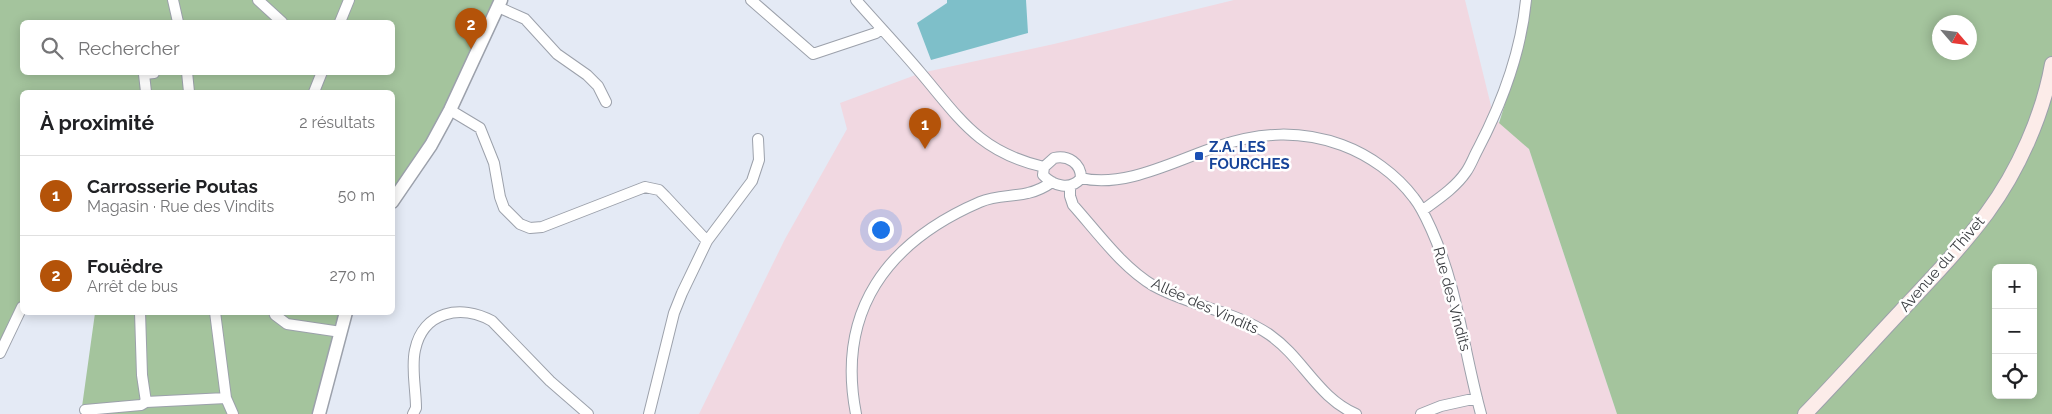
<!DOCTYPE html>
<html lang="fr">
<head>
<meta charset="utf-8">
<style>
	:root { --surface:#fff; --page:#f2f2f2; --text:#202124; --muted:#757577; --line:#e0e0e0; --accent:#b45309 }
	body { margin:0; font-family:Raleway,sans-serif; background:var(--page); color:var(--text) }
	.controls { position:absolute; right:15px; bottom:15px; display:grid; overflow:hidden; border-radius:8px; box-shadow:0 2px 12px #0003 }
	.controls button { width:45px; height:45px; display:grid; place-items:center; padding:0; border:0; border-bottom:1px solid var(--line); background:var(--surface); color:var(--text); font:25px sans-serif }
	.compass { position:absolute; left:1932px; top:15px; width:45px; height:45px; border-radius:50%; background:var(--surface); box-shadow:0 2px 12px #0003; rotate:118deg }
	.you { position:absolute; left:880px; top:229px; width:18px; height:18px; margin:-12px; border:4px solid #fff; border-radius:50%; background:#1a73e8; box-shadow:0 0 0 8px #1a73e833 }
	.badge { display:grid; place-items:center; width:32px; height:32px; border-radius:50%; background:var(--accent); color:#fff; font-size:16px; font-weight:700 }
	.pin { position:absolute; translate:-50% -41px; filter:drop-shadow(0 1px 2px #0008) }
	.pin::after { content:''; position:absolute; top:26px; width:18px; height:15px; background:inherit; clip-path:polygon(0 0,100% 0,50% 100%) }
	.list { margin:0; padding:0; list-style:none }
	h2 { display:flex; justify-content:space-between; align-items:center; height:65px; margin:0; padding:0 20px; font-size:21px }
	h2 small { font-size:16px; font-weight:400; color:var(--muted) }
	.list li { display:grid; grid-template-columns:32px 1fr auto; gap:15px; align-items:center; box-sizing:border-box; height:80px; padding:0 20px; border-top:1px solid var(--line) }
	.list b { display:block; font-size:19px; white-space:nowrap }
	.list p { margin:0; font-size:16px; white-space:nowrap; color:var(--muted) }
	.list em { font-size:16px; font-style:normal; color:var(--muted) }
	.icon { flex:none; width:28px; height:28px; fill:none; stroke:currentColor; stroke-width:2; stroke-linecap:round; stroke-linejoin:round }
	.map { position:relative; flex:none; width:2052px; height:414px; overflow:hidden }
	.search { position:absolute; background:var(--surface); box-shadow:0 2px 12px #0003; left:20px; top:20px; width:375px; height:55px; display:flex; align-items:center; gap:12px; box-sizing:border-box; padding:0 18px; border-radius:8px; color:var(--muted); font-size:19px }
	.panel { position:absolute; background:var(--surface); box-shadow:0 2px 12px #0003; left:20px; top:90px; width:375px; height:225px; border-radius:8px }
	.map>svg:first-child { display:block }
	.commercial { fill:#f1d8e1 }
	.green { fill:#a4c49d; fill-rule:evenodd }
	.water { fill:#7ebfc9 }
	.lines { fill:none; stroke-linecap:round; stroke-linejoin:round }
	.minor-casing { stroke:#9ca1ab; stroke-width:12 }
	.tertiary-casing { stroke:#9ca1ab; stroke-width:15 }
	.secondary-casing { stroke:#9ca1ab; stroke-width:16 }
	.minor { stroke:#fff; stroke-width:10 }
	.tertiary { stroke:#fff; stroke-width:12 }
	.secondary { stroke:#fcece9; stroke-width:14 }
	.transit-dot { fill:#1a4fb4; stroke:#fff; stroke-width:2 }
	.labels { text-anchor:middle; stroke-width:5; stroke-linejoin:round; paint-order:stroke }
	.transit-label { font-size:15px; font-weight:bold; fill:#164399; stroke:#fff; text-anchor:start }
	.street-label { font-size:15px; fill:#3a3d41; stroke:#fff }
</style>
</head>
<body>
<div class="map">
<svg width="2052" height="414" viewBox="0 0 2052 414">
	<rect width="100%" height="100%" fill="#e4eaf5"/>
	<path class="commercial" d="M1234 0H1465L1494 118 1529 149 1617 414H699L785 239 847 129 840 103 921 73 1054 44Z"/>
	<path class="green" d="M0 0H501L450 110 393 202 392 92H22V307L0 353ZM22 22H392V72H22Z
		M1530 0H2052V414H1617L1529 149 1499 123 1520 56ZM1940 22H1970V52H1940ZM1996 268H2033V395H1996Z
		M95 313H346L319 414H81Z"/>
	<path class="water" d="M947 0H1026L1028 33 931 60 917 23 947 3Z"/>
	<g class="lines">
		<g class="minor-casing">
			<path id="minor" d="M173 0 178 22
				M258 0 282 22
				M751 0 813 54 876 33 881 28
				M856 0C877 24 899 47 920 72 960 119 979 152 1044 167
				M498 7 525 19 557 54 587 75 598 86 606 102
				M340 22 349 0
				M187 72 189 92
				M146 92 144 74 154 73
				M314 92 322 72
				M450 110 480 128 494 163 500 197 504 208 520 224 530 228 542 227 645 187 659 190 665 196 707 241
				M1044 167 1054 158C1068 155 1081 163 1081 178
				M1044 167 1043 175C1053 186 1071 191 1081 178
				M1081 178C1125 189 1178 159 1219 146 1261 132 1300 130 1342 145 1369 155 1396 174 1414 198 1422 208 1427 220 1432 231 1458 289 1464 353 1481 414
				M1070 186V196L1073 205C1098 233 1122 267 1154 286 1190 306 1235 311 1270 335 1303 358 1318 398 1356 414
				M1423 210C1438 199 1455 188 1466 172 1471 165 1474 156 1478 149 1502 103 1521 52 1526 0
				M140 312 142 375 146 402
				M215 312 226 398 233 414
				M274 312 275 315 287 324 341 332
				M0 353 22 307
				M85 410 141 405 146 402 226 398
				M413 414 416 408C416 389 411 368 415 350 423 311 461 304 492 321L550 381 588 414
				M649 414 674 313 682 293 707 241 752 181 759 160 758 139
				M856 414C836 311 887 242 980 202 996 195 1012 197 1028 193 1037 191 1045 187 1052 182
				M1421 414 1441 406 1477 398"/>
		</g>
		<g class="tertiary-casing">
			<path id="tertiary" d="M392 202 431 145 450 110 501 0
				M319 414 346 312"/>
		</g>
		<g class="secondary-casing">
			<path id="secondary" d="M1805 414C1838 380 1869 345 1901 311 1931 279 1961 248 1987 213 2018 171 2043 115 2052 64"/>
		</g>
		<use href="#minor" class="minor"/>
		<use href="#tertiary" class="tertiary"/>
		<use href="#secondary" class="secondary"/>
	</g>
	<rect class="transit-dot" x="1194" y="151" width="10" height="10" rx="2.5"/>
	<g class="labels">
		<g class="transit-label">
			<text x="1209" y="152">Z.A. LES<tspan x="1209" dy="17">FOURCHES</tspan></text>
		</g>
		<g class="street-label">
			<text transform="translate(1942 264) rotate(-49)" y="5">Avenue du Thivet</text>
			<text transform="translate(1452 299) rotate(75)" y="5">Rue des Vindits</text>
			<text transform="translate(1205 306) rotate(24)" y="5">Allée des Vindits</text>
		</g>
	</g>
</svg>
<div class="controls">
<button>+</button>
<button>−</button>
<button><svg class="icon" aria-label="locate" viewBox="0 0 24 24"><circle cx="12" cy="12" r="6"/><path d="M12 2v4M12 18v4M2 12h4M18 12h4"/></svg></button>
</div>
<svg class="compass" viewBox="-18 -18 36 36"><path d="M0-13l5 13h-10z" fill="#e53935"/><path d="M0 13l5-13h-10z" fill="#757577"/></svg>
<div class="you"></div>
<div class="pin badge" style="left:925px;top:149px">1</div>
<div class="pin badge" style="left:471px;top:49px">2</div>
<div class="search"><svg class="icon" aria-label="search" viewBox="0 0 24 24"><circle cx="10" cy="10" r="6"/><path d="M15 15l6 6"/></svg>Rechercher</div>
<section class="panel">
<h2>À proximité<small>2 résultats</small></h2>
<ul class="list">
<li><span class="badge">1</span><div><b>Carrosserie Poutas</b><p>Magasin · Rue des Vindits</p></div><em>50 m</em></li>
<li><span class="badge">2</span><div><b>Fouëdre</b><p>Arrêt de bus</p></div><em>270 m</em></li>
</ul>
</section>
</div>
</body>
</html>
